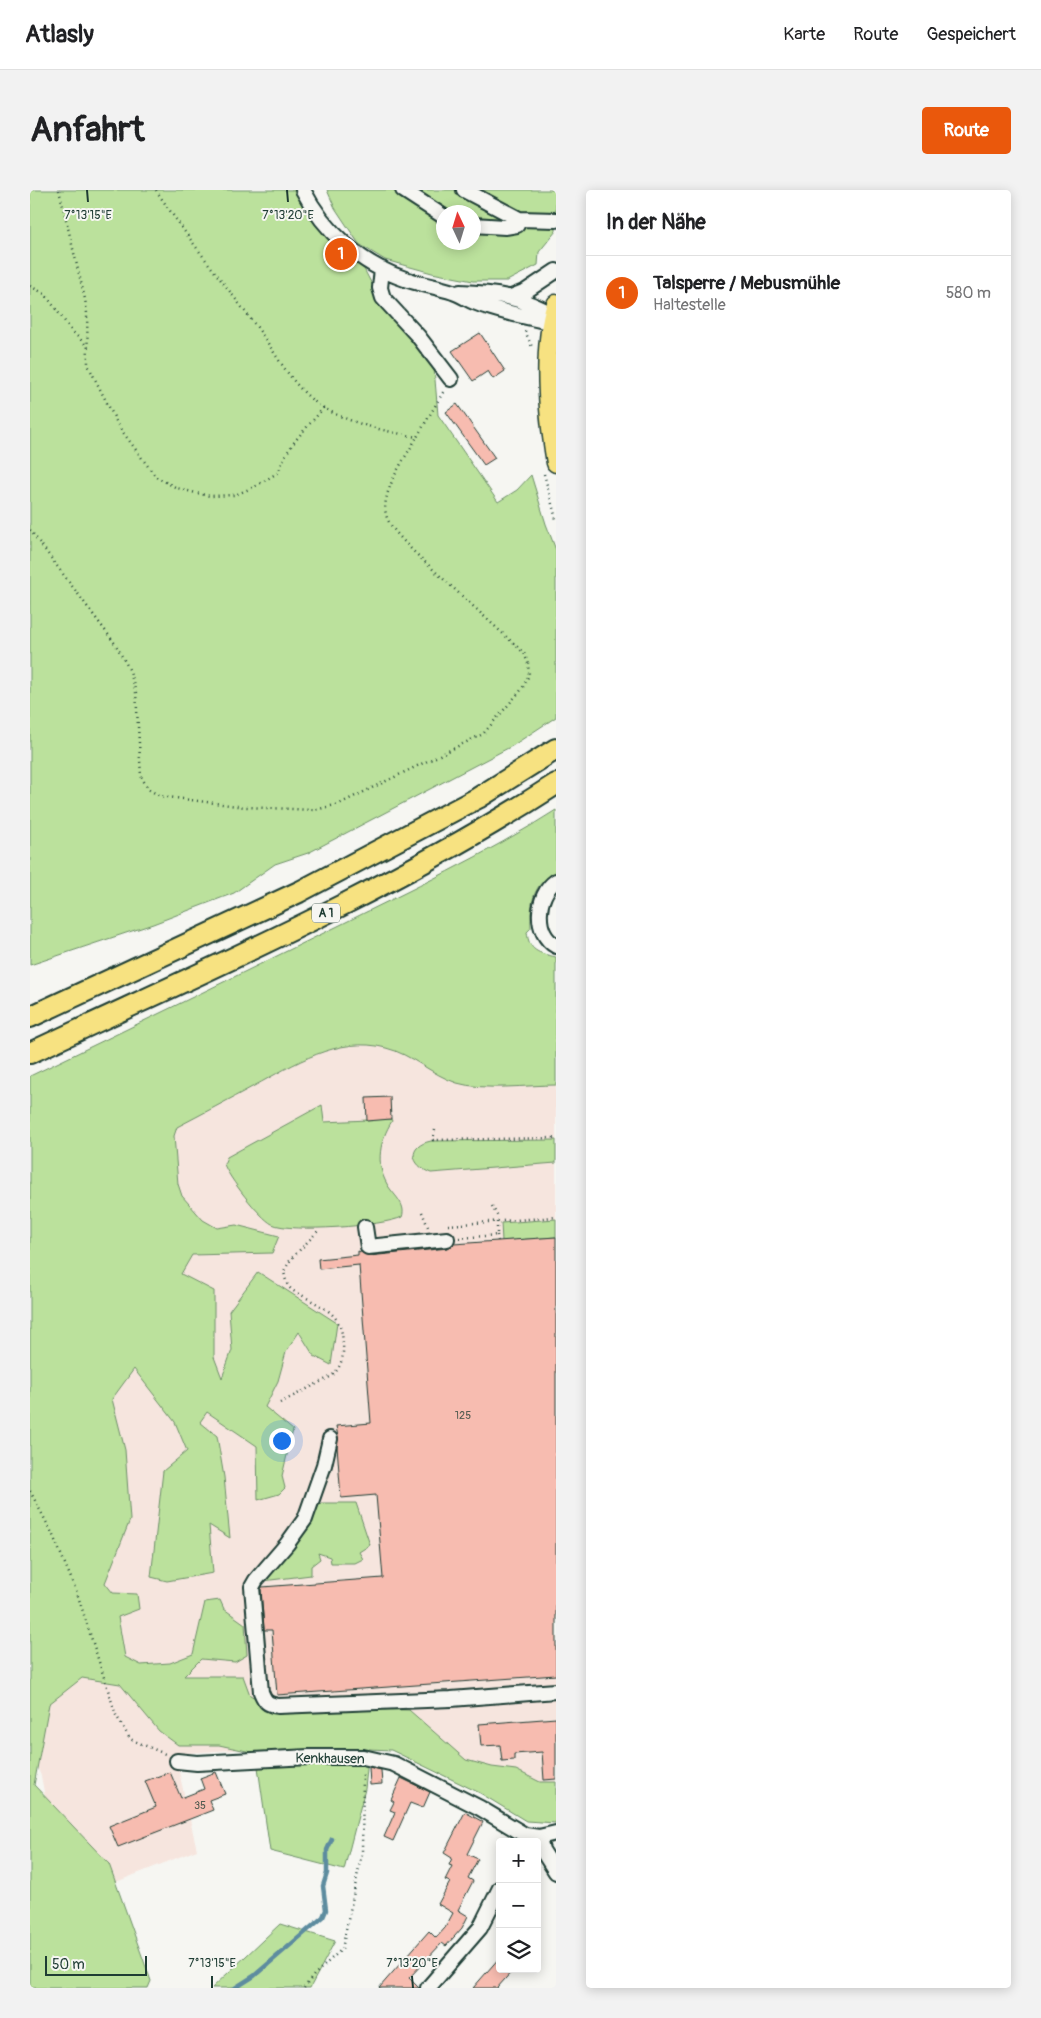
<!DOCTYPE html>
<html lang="de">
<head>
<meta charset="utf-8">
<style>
	:root { --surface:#fff; --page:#f2f2f2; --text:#202124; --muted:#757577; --line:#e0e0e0; --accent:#ea580c }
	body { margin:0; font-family:Pangolin,sans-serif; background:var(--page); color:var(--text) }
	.controls { position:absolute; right:15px; bottom:15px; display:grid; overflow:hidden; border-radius:5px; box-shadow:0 2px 12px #0003 }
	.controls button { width:45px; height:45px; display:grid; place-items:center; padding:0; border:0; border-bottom:1px solid var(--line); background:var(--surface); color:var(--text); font:25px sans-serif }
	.compass { position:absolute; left:406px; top:15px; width:45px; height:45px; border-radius:50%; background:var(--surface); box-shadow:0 2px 12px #0003; rotate:356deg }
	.scale { position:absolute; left:15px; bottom:12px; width:102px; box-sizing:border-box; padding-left:5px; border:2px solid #1f3d34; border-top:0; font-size:14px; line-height:18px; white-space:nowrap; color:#1f3d34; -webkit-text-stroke:4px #f6f6f2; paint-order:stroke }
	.you { position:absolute; left:251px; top:1250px; width:18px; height:18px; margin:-12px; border:4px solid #fff; border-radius:50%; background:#1a73e8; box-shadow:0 0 0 8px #1a73e833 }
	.badge { display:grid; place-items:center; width:32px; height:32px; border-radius:50%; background:var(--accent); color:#fff; font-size:16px; font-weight:700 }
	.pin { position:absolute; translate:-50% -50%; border:2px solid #fff; box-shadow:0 1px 5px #0006 }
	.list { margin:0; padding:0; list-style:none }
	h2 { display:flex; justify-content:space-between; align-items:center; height:65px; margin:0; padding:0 20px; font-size:21px }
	h2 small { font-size:16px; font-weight:400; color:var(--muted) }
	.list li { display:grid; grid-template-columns:32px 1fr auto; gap:15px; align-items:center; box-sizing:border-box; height:75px; padding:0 20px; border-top:1px solid var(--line) }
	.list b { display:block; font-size:19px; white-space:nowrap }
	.list p { margin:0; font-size:16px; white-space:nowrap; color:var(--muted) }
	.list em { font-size:16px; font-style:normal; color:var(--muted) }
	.icon { flex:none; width:28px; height:28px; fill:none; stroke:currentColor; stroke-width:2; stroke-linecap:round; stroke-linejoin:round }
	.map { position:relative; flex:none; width:526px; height:1798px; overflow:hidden; border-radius:5px }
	header { display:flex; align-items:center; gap:30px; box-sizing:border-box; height:70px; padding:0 25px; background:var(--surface); border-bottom:1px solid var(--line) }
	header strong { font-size:24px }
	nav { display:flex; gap:28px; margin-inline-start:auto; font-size:18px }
	.intro { display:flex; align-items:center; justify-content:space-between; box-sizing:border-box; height:120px; padding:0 30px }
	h1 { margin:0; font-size:35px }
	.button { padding:12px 22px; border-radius:5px; background:var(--accent); color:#fff; font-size:18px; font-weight:700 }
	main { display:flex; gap:30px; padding:0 30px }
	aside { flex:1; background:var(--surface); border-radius:5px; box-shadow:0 2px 12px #0003 }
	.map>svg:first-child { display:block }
	.built { fill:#f6e5de }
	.green { fill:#bbe19c; stroke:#6d8f68; fill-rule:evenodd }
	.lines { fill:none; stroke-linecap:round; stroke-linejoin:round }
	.stream { stroke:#5d8c9f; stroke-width:4.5 }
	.building { fill:#f7bcb0; stroke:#1f3d34 }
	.minor-casing { stroke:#1f3d34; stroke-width:18 }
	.major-casing { stroke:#1f3d34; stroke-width:21 }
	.highway-casing { stroke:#1f3d34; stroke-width:24 }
	.path { stroke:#1f3d34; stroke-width:2.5; stroke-dasharray:1 4; stroke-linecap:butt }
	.minor { stroke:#f6f6f2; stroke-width:14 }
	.major { stroke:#f7e281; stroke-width:18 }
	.highway { stroke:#f7e281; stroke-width:20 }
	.ticks { fill:none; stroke:#1f3d34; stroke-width:2 }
	.labels { text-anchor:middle; stroke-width:4; stroke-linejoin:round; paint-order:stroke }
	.number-label { font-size:11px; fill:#555d53 }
	.shield { fill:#f6f6f2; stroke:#60746d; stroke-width:1 }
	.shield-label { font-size:12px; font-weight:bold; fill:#1f3d34 }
	.street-label { font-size:14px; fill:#1f3d34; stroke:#f6f6f2 }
	.ticks-label { font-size:12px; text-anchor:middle; fill:#1f3d34; stroke:#f6f6f2; stroke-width:4; stroke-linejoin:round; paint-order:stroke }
</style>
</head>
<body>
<header>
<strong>Atlasly</strong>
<nav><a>Karte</a><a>Route</a><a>Gespeichert</a></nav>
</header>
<div class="intro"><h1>Anfahrt</h1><a class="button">Route</a></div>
<main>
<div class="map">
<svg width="526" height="1798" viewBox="0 0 526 1798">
	<rect width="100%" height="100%" fill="#f6f6f2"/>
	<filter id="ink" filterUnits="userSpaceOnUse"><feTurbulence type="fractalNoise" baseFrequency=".02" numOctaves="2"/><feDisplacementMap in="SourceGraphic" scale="10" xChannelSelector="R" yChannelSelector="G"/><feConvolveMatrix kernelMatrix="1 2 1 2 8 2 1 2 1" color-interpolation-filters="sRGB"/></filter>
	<g filter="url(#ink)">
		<path class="built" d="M502 758 514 764 526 767V1633L496 1631 450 1603 361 1560 330 1552 156 1563 149 1582 167 1660 66 1700 18 1623 11 1586 0 1560V922Z"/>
		<path class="green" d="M0 0H265L284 33 300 50 334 79 350 110 392 160 404 178 408 225 468 312 487 300 501 285 516 334 526 360V527L482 556 278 663 245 674 204 703 123 734 0 775Z
			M297 0H526V41L509 62 508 75 477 91H443L402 83 355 70 329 54 305 18ZM413 22H443V52H413Z
			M526 620V683C502 693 500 715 501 738L497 742C499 761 508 763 526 767V895C498 895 453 901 427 893 402 885 381 864 356 858 308 845 263 875 224 896 198 910 172 924 147 937L144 946 148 994 152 1006 173 1030 187 1038 206 1035 249 1046 242 1063 162 1065 151 1084 184 1101V1167L192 1188 202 1160 199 1121 228 1082 307 1133 301 1175 284 1166 269 1142 256 1162 248 1191 235 1217 263 1240 252 1286 255 1298 249 1304 228 1310 227 1256 177 1222 170 1232 187 1246 194 1287 200 1348 179 1335 183 1383 137 1391 121 1387 133 1281 157 1261 145 1232 104 1179 82 1209 95 1260 100 1330 75 1393 83 1403 107 1404 109 1419 88 1427 95 1467 111 1475 140 1473 163 1464 175 1412 190 1410 194 1419 215 1434 217 1465 205 1472 171 1469 154 1486H213L220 1505 240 1517 379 1520 436 1570 462 1577 486 1580 510 1592H526V1633L496 1631 450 1603 361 1560 339 1559 335 1599 314 1680 240 1661 226 1563 189 1555H148L129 1541 90 1494 52 1488 19 1514 4 1595 79 1674 121 1791 118 1798H0V886C102 837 204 787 306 737 380 700 456 665 526 620Z
			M292 915 294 932 361 929 362 931C350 950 345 973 357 994 363 1005 377 1014 372 1027 354 1036 260 1043 242 1034 230 1028 198 987 194 974L197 967Z
			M526 950V973L401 983C380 975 377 956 401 951Z
			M526 1029V1047L472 1051 471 1033Z
			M291 1313H326L340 1355 329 1362 333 1369 325 1373H301L300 1367 288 1363 290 1369 281 1376V1385L233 1391Z
			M250 1734 305 1751 280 1798H182Z"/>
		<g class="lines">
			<path class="stream" d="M205 1798 224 1786 293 1727 296 1720 293 1696 297 1683V1660L302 1649"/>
		</g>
		<path class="building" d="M450 143 475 181 463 189 458 181 443 191 422 161Z
			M427 214 465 268 454 275 416 222Z
			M360 907 361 929 337 931 336 908Z
			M526 1047V1485L247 1505 242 1440H234L231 1399 232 1397 353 1388 346 1305 311 1308 307 1256 308 1247 306 1236 341 1233 329 1075 289 1079 288 1069 328 1065V1061L339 1066 418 1058 424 1054Z
			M526 1528V1589L514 1590 512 1562 484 1564V1570L472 1571 470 1555 451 1556 449 1534Z
			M339 1577 351 1580 352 1594 340 1595Z
			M140 1582 151 1608 174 1599 170 1588 186 1582 195 1604 179 1610 183 1620 88 1657 79 1636 126 1617 115 1591Z
			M371 1588 400 1602 393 1618 380 1613 363 1651 354 1647 365 1622 360 1620 364 1612 361 1610Z
			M435 1622 453 1632 437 1664 448 1669 438 1688 443 1691 428 1720 438 1726 432 1738 416 1756 412 1753 379 1788 389 1798H349L399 1741 406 1748 415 1738 423 1723 408 1714 420 1692 415 1690 422 1676 419 1675 422 1668 414 1663Z
			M470 1767V1779H484L467 1798H443Z"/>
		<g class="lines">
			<g class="minor-casing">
				<path id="minor" d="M273 0C294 41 330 74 375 89 390 94 407 97 423 102 430 104 437 109 444 112 468 122 496 126 522 133
					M373 0 413 26
					M434 0 489 29 526 30
					M443 35 475 37 487 35 489 29
					M352 79 350 98 353 108 388 146 421 189
					M430 102C465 103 492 107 523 125
					M481 107 496 101 526 81
					M526 691C506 705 503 743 526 756
					M335 1037 338 1057 417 1049
					M300 1249 294 1275 275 1329 257 1354 226 1390 222 1397 231 1502C235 1512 237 1514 248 1516L421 1509 526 1501
					M147 1571 167 1573 279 1567H333L364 1574 450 1618 495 1645 509 1647 526 1643
					M509 1647 512 1660 526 1682
					M398 1798 450 1738 470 1698"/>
			</g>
			<g class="major-casing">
				<path id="major" d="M526 114C511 162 518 225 526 273"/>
			</g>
			<g class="highway-casing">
				<path id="highway" d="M0 827 269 702 448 608 526 559
					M0 863C178 779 361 701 526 594"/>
			</g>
			<path class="path" d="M29 0 55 109 57 123 58 175 89 237 126 287 147 298 166 303 180 306 205 305 224 297 249 282C256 255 278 238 294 217
				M126 0C156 46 190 88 223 132 244 159 260 195 289 215 317 233 354 241 387 247L415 199
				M0 96 15 104 41 140 58 157
				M495 141 502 157
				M514 284 526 329
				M0 340 86 455 100 481 106 503 111 586 118 599 130 606 215 617 285 620 309 614 453 544 492 499 499 485 498 473 494 463 383 361C374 351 364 342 358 330 346 307 376 267 387 247
				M405 940 403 950 526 948
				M462 1016 469 1029
				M392 1022 398 1037 400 1036
				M418 1035 526 1027
				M467 1045 468 1051
				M429 1048 467 1045V1030
				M250 1213 302 1186C311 1177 314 1167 313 1154 312 1125 298 1120 275 1107 270 1104 264 1102 261 1099 256 1095 255 1087 254 1081L261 1069 288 1041
				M0 1301 22 1343 46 1400 86 1525 100 1549 135 1564
				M274 1798 284 1785 312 1759 332 1663 333 1581"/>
			<use href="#minor" class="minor"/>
			<use href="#major" class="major"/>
			<use href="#highway" class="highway"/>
		</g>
	</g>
	<path class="ticks" d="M57 0 58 12M257 0 258 12M182 1786V1798M382 1786 383 1798"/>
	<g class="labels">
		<g class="number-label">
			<text x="433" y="1229">125</text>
			<text x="170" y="1619">35</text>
		</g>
		<rect class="shield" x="282" y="713.5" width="28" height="19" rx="4"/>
		<g class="shield-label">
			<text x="296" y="727">A 1</text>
		</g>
		<g class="street-label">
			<text transform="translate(300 1568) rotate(1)" y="5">Kenkhausen</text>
		</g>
	</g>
	<g class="ticks-label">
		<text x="58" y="29">7°13'15"E</text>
		<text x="258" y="29">7°13'20"E</text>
		<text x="182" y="1777">7°13'15"E</text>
		<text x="382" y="1777">7°13'20"E</text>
	</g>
</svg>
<div class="controls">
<button>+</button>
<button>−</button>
<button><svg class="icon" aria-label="layers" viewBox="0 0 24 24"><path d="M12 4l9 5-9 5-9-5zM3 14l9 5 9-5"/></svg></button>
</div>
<svg class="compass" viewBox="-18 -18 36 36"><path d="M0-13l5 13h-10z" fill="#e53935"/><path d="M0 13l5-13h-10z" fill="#757577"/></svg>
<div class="scale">50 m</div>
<div class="you"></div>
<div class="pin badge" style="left:311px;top:64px">1</div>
</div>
<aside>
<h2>In der Nähe<small></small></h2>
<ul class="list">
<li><span class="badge">1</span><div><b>Talsperre / Mebusmühle</b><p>Haltestelle</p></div><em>580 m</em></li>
</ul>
</aside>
</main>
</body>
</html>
